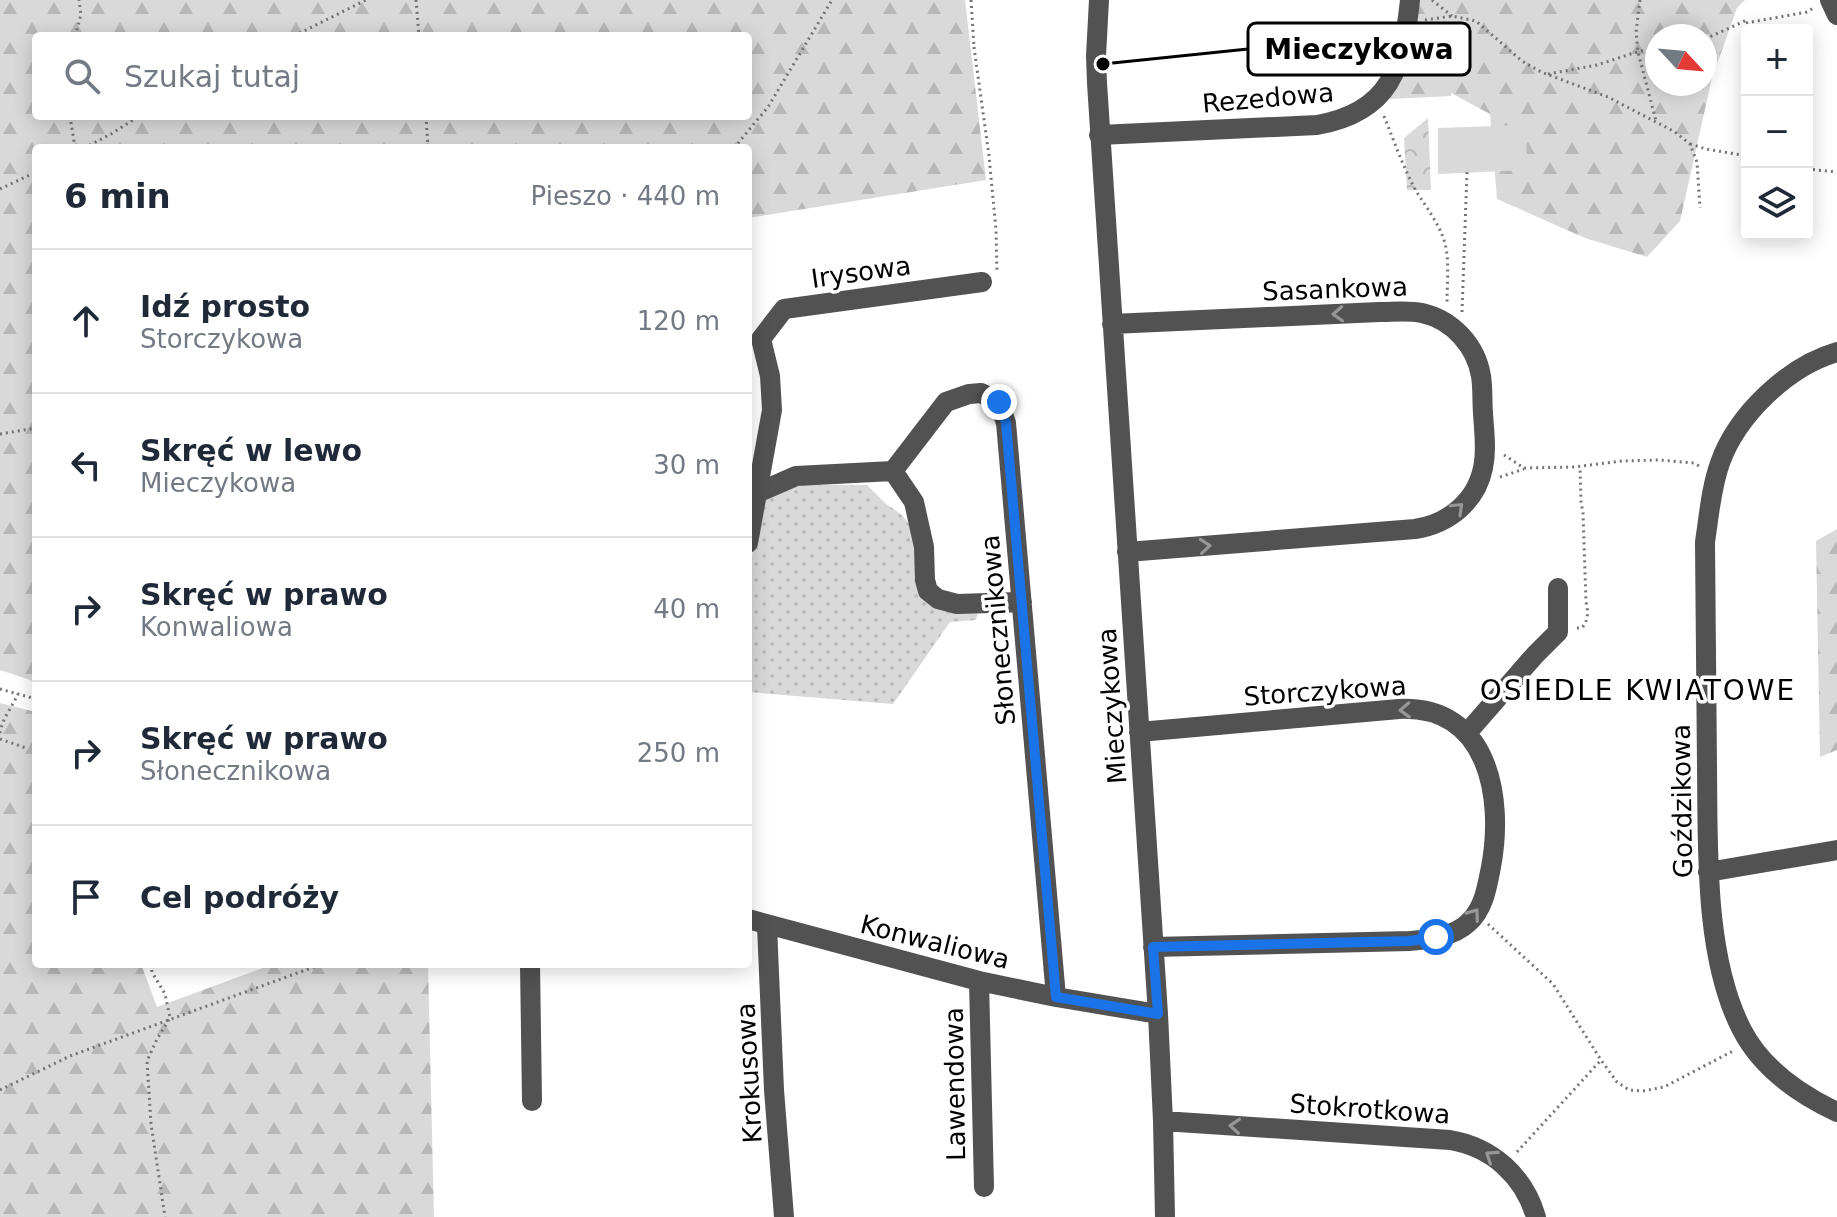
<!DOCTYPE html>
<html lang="pl">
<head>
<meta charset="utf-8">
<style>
	:root { --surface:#fff; --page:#f6f6f7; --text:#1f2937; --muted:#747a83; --line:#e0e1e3 }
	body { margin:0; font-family:"DejaVu Sans",sans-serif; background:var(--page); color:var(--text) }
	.controls { position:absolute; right:24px; top:24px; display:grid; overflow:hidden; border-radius:8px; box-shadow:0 4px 20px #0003 }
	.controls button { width:72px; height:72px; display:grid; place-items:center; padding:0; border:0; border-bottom:2px solid var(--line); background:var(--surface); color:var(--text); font:40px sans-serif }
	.compass { position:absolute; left:1645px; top:24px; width:72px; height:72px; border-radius:50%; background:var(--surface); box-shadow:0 4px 20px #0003; rotate:116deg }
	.stop { position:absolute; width:24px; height:24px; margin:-18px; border:6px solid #1a73e8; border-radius:50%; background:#fff }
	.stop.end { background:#1a73e8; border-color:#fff; box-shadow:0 2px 8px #0008 }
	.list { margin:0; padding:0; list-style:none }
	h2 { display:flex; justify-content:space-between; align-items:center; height:104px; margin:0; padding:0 32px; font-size:34px }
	h2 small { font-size:26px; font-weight:400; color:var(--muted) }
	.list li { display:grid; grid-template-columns:52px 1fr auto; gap:24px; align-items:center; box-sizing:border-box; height:144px; padding:0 32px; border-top:2px solid var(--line) }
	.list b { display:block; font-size:30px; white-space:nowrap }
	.list p { margin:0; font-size:26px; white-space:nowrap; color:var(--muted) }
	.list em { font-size:26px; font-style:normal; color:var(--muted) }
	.icon { flex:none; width:44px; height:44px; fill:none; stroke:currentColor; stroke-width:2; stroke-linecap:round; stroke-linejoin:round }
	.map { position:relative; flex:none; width:1837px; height:1217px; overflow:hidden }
	.search { position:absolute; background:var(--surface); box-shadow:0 4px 20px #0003; left:32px; top:32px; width:720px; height:88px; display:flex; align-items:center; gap:20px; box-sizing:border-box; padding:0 28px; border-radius:8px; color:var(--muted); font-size:30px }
	.panel { position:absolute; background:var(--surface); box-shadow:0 4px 20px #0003; left:32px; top:144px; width:720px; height:824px; border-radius:8px }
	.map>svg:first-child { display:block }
	.grass { fill:url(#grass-dots) }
	.forest { fill:url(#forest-firs); fill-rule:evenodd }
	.park { fill:url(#park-crowns) }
	.pitch { fill:#d9d9d9 }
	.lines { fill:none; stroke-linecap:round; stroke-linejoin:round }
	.path { stroke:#747474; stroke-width:3; stroke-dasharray:2 4; stroke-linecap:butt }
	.minor { stroke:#525252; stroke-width:20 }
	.oneway { stroke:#979797 }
	.route { stroke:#1a73e8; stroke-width:10 }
	.labels { text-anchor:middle; stroke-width:7; stroke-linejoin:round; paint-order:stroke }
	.street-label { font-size:26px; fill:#000; stroke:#fff }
	.neighbourhood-label { font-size:28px; letter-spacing:2px; fill:#000; stroke:#fff }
	.leader { fill:none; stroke:#000; stroke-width:3 }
	.callout-dot { fill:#000; stroke:#fff; stroke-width:3 }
	.callout { fill:#fff; stroke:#000; stroke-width:3 }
	.callout-label { font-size:28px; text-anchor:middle; font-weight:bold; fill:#000 }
</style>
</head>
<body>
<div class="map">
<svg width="1837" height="1217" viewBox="0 0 1837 1217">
	<defs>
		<pattern id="grass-dots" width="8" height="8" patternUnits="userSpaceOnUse" patternTransform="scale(2)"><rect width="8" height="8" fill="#d9d9d9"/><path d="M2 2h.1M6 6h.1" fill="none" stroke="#b8b8b8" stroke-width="1.8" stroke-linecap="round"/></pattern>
		<pattern id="forest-firs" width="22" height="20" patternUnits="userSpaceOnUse" patternTransform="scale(2)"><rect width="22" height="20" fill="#d9d9d9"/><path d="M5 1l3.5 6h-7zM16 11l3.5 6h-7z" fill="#b8b8b8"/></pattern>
		<pattern id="park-crowns" width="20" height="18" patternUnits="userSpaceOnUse" patternTransform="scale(2)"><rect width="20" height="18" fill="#d9d9d9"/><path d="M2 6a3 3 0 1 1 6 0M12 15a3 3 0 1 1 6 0" fill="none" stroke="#b8b8b8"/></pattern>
	</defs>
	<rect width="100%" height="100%" fill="#fff"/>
	<path class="grass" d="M797 485H867L885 503 902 515 913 529 919 590 979 609 976 620 950 622 893 704 748 692V594L753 547 762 499Z"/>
	<path class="forest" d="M0 0H965L986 180 748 218V148H36V682L0 670ZM36 36H748V116H36Z
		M1417 0H1745L1737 8 1712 78 1680 221 1647 257 1585 238 1497 199 1490 114 1451 93V96L1388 99ZM1657 36H1705V84H1657Z
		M1837 529V750L1820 757 1816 541Z
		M0 703 36 712V964H141L157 1007 274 964H428L434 1217H0Z"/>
	<path class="park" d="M1428 118 1431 190H1407L1404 138Z"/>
	<path class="pitch" d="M1526 125 1527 170 1438 174V128Z"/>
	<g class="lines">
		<path class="path" d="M416 0 419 36
			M971 0 974 47
			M1432 0 1452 16
			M1640 0 1636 32 1638 52 1656 121
			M1425 20 1452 16 1476 21 1522 61 1541 72 1608 97 1675 132 1690 144 1697 162 1700 208
			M1746 23 1807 12 1815 7
			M75 36 81 15 79 0
			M294 36 366 0
			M1705 39 1747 20
			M974 47 989 156 996 230 997 273
			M1548 74 1597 65 1640 51 1657 49
			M70 116 75 148
			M426 116 428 148
			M1384 116C1394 141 1403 167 1416 191 1426 207 1438 222 1444 240 1450 259 1447 282 1447 302
			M1690 144 1706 149 1747 156
			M84 148 111 134 139 116
			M734 148 768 107 832 0
			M1807 169 1837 172
			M0 189 36 172
			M1462 312 1467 172
			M0 434 36 428
			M1504 455 1524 468 1574 467 1622 461 1660 460 1694 463 1699 466
			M1500 477 1524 469
			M1577 628H1582C1589 619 1588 612 1586 602L1583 513 1581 502 1580 467
			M0 689 36 699
			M0 733C2 719 12 707 18 694
			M0 739 26 748
			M1488 924 1553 984 1601 1060 1617 1082 1629 1090 1643 1091 1664 1087 1733 1051
			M151 964 152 972 165 994 170 1018 157 1039 147 1061 151 1124 165 1217
			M0 1090 70 1056 322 964
			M1517 1152 1601 1060"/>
		<path class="minor" d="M1099 0 1096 56 1097 83 1158 1014 1163 1121 1165 1217
			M1830 0 1837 15
			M1099 135 1317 125C1391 112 1403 67 1410 0
			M1112 324 1379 312C1393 312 1408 310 1422 313 1453 320 1476 346 1481 376 1483 388 1482 401 1483 413 1484 431 1487 450 1483 468 1476 502 1448 524 1415 529L1127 552
			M1837 352C1788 366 1737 415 1720 463 1711 488 1709 516 1705 542 1705 617 1706 692 1707 767 1708 848 1704 957 1742 1030 1762 1069 1799 1094 1837 1112
			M893 471 946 402 969 394 981 393 999 402 1006 423 1056 997
			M757 493 796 476 893 471 914 502 924 547 925 580 928 591 938 599 957 604 1022 602
			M748 543 772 410 770 376 761 339 784 309 982 282
			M1139 732 1399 709C1489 705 1504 798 1491 867 1487 887 1484 909 1468 923 1453 937 1430 939 1410 941L1153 947
			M1467 733 1535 655 1558 632V588
			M1708 872 1837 850
			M748 919 979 981 1056 997 1158 1014
			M767 926 774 1090 784 1217
			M530 964 532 1101
			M979 981 984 1187
			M1163 1121 1450 1140C1492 1147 1524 1176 1536 1217"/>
	</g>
	<defs><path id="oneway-chevron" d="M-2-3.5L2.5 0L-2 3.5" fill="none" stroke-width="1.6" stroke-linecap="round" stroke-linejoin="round" transform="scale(2)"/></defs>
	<g class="oneway">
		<use href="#oneway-chevron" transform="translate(1338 314) rotate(177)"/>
		<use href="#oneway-chevron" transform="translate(1458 508) rotate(-44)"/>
		<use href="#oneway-chevron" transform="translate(1205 546) rotate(-5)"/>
		<use href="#oneway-chevron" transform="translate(1405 710) rotate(178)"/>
		<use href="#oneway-chevron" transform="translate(1474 914) rotate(-54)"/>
		<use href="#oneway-chevron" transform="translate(1235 1126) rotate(-176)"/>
		<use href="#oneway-chevron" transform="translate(1491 1156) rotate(-146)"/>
	</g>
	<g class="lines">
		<path class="route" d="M999 402 1006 423 1056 997 1158 1014 1153 947 1410 941 1436 937"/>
	</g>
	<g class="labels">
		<g class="street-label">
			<text transform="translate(1268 98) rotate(-5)" y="9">Rezedowa</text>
			<text transform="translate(861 272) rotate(-8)" y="9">Irysowa</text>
			<text transform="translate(1335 289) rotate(-2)" y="9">Sasankowa</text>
			<text transform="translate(998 630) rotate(-95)" y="9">Słonecznikowa</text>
			<text transform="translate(1325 691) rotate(-4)" y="9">Storczykowa</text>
			<text transform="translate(1112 706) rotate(-94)" y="9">Mieczykowa</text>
			<text transform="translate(1682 801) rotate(-91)" y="9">Goździkowa</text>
			<text transform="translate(935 942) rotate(14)" y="9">Konwaliowa</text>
			<text transform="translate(749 1073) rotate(-93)" y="9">Krokusowa</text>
			<text transform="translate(955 1084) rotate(-91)" y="9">Lawendowa</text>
			<text transform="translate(1370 1109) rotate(4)" y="9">Stokrotkowa</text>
		</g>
		<g class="neighbourhood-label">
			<text x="1638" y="700">OSIEDLE KWIATOWE</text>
		</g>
	</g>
	<path class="leader" d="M1103 64L1248 49"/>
	<circle class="callout-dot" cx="1103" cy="64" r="8"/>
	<rect class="callout" x="1248" y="23" width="222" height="52" rx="8"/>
	<g class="callout-label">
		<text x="1359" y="59">Mieczykowa</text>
	</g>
</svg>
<div class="controls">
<button>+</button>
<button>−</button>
<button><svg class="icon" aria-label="layers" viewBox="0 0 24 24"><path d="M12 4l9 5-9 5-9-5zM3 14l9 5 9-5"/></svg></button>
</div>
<svg class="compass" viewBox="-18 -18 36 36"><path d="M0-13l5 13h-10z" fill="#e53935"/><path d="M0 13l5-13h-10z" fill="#747a83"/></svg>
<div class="stop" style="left:1436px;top:937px"></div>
<div class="stop end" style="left:999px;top:402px"></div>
<div class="search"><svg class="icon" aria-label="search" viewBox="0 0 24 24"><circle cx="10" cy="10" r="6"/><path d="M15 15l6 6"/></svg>Szukaj tutaj</div>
<section class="panel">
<h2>6 min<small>Pieszo · 440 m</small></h2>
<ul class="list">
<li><svg class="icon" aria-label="ahead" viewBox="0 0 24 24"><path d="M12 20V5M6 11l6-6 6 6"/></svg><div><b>Idź prosto</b><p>Storczykowa</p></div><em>120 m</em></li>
<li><svg class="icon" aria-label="left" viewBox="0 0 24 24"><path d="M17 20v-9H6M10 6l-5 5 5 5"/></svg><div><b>Skręć w lewo</b><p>Mieczykowa</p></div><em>30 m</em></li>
<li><svg class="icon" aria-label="right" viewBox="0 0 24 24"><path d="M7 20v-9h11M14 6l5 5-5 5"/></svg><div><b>Skręć w prawo</b><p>Konwaliowa</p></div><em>40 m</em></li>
<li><svg class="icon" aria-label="right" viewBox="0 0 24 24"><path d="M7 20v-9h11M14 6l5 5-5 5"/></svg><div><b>Skręć w prawo</b><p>Słonecznikowa</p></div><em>250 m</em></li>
<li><svg class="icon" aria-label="arrive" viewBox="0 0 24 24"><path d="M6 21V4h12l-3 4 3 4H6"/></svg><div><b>Cel podróży</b></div></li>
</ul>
</section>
</div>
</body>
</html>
